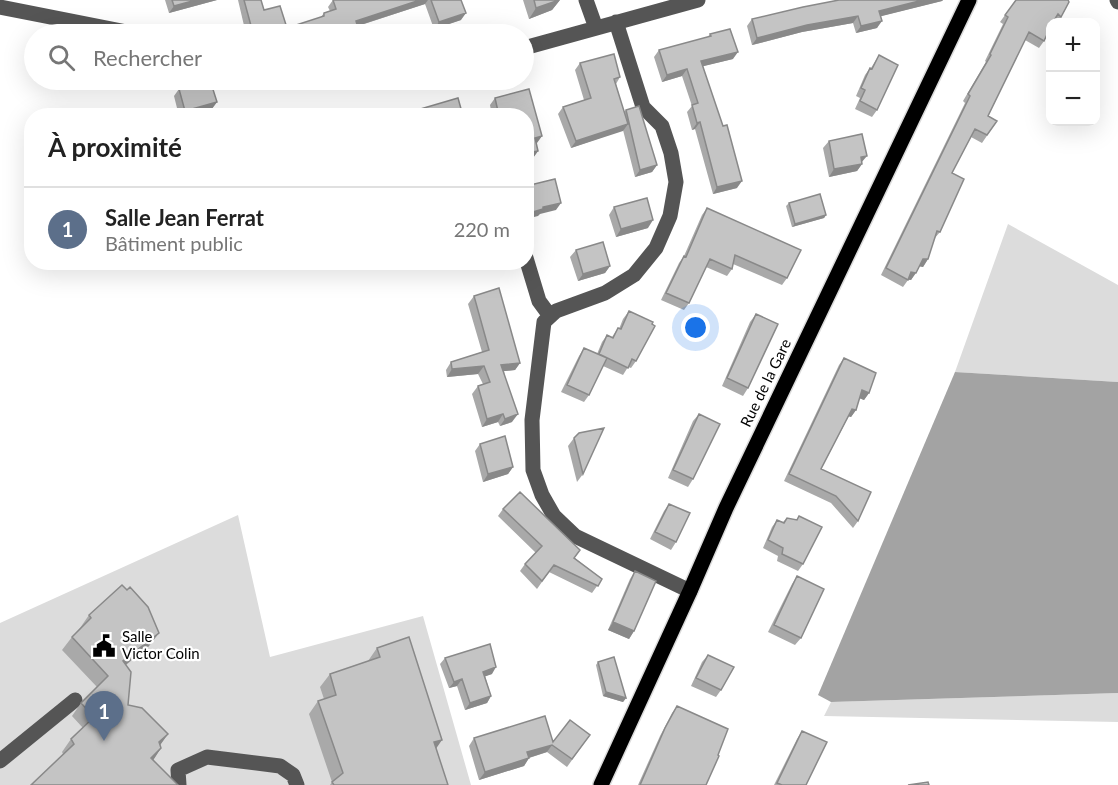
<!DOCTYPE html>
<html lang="fr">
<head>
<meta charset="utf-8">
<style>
	:root { --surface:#fff; --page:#f6f6f6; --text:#222; --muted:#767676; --line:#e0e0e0; --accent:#ea580c }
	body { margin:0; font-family:Lato,sans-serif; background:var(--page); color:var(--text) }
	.controls { position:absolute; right:18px; top:18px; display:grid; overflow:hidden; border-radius:12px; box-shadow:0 6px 24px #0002 }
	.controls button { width:54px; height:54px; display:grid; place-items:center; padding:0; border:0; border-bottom:2px solid var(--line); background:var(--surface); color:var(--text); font:30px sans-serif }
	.you { position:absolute; left:696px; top:328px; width:21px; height:21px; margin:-15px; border:4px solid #fff; border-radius:50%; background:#1a73e8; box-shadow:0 0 0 9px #1a73e833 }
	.badge { display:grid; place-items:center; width:39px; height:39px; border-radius:50%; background:var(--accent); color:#fff; font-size:20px; font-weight:700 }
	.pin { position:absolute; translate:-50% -50px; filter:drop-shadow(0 2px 3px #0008) }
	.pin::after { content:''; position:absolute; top:32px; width:21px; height:18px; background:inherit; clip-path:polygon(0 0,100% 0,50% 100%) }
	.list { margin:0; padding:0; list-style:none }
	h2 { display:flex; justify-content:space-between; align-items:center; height:78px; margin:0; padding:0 24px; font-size:26px }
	h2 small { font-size:20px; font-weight:400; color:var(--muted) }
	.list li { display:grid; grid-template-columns:39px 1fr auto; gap:18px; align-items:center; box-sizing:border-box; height:84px; padding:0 24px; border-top:2px solid var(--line) }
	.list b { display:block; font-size:22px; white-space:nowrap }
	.list p { margin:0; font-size:20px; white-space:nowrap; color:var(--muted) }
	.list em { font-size:20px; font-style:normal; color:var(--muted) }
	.icon { flex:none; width:33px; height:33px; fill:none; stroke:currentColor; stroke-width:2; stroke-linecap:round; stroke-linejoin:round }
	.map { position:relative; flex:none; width:1118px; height:785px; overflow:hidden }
	.search { position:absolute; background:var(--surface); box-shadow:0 6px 24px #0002; left:24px; top:24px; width:510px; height:66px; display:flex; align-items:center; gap:15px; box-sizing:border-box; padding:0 21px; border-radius:33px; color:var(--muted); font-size:22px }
	.panel { position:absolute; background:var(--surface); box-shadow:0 6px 24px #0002; left:24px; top:108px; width:510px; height:162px; border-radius:24px }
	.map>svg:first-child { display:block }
	.green { fill:#dcdcdc }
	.water { fill:#a3a3a3 }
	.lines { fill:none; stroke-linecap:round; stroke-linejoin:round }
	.major-casing { stroke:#dbdbdb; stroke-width:18 }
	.minor { stroke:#555; stroke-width:15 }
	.major { stroke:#000; stroke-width:15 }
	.wall { fill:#a9a9a9 }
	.shaded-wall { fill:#898989 }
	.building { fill:#c4c4c4; stroke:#898989; stroke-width:1.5 }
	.labels { text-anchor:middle; stroke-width:4.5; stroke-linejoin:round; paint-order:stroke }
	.street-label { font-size:15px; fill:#000; stroke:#fff }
	.poi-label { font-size:15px; fill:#000; stroke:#fff; text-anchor:start }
</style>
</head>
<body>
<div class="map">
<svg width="1118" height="785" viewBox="0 0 1118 785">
	<rect width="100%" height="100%" fill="#fff"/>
	<path class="green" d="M1008 224 1118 285V382L955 372Z
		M238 515 270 657 423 616 471 785H0V623Z
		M1118 693V722L824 716 831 702Z"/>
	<path class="water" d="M955 372 1118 382V693L831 702 818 695Z"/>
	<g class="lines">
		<g class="major-casing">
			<path id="major" d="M601 785 690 591 726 508 969 0"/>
		</g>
		<path class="minor" d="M586 0 596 28
			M1117 0 1118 2
			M0 7 137 34
			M616 22 643 107 662 126 671 153 676 182 670 216 656 248 634 275 605 293 556 311 544 322 532 420 533 470 542 495 554 516 575 536 690 591
			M524 48 698 0
			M526 258 539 301 550 316
			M0 761 75 700
			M179 785 178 770 207 757 280 766 293 775 297 785"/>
		<use href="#major" class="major"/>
	</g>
	<path class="wall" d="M165 0H217L169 13Z
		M238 0H261L264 10 287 28 321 17 324 13 330 11 328 7 333 0H461V20L434 29 425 4 358 26 354 34H246Z
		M523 0H560L552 10 529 19Z
		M839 0H943L942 1 881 16 877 28 856 33 853 23 802 32 752 45 747 26 752 19Z
		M1016 0 1069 2 1061 17 1058 22H1054L1044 41 1039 48 1025 40 988 116 997 121 982 143 971 137 952 173 940 232 934 239 928 259 923 267 919 266 911 280H908L903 287 881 275 965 103 963 101 986 62 985 61 1003 24 1000 22Z
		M710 34 733 59 703 66 737 188 713 194 695 129 692 130 687 112 692 106 682 76 662 82 654 57 659 50 708 37Z
		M879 55 877 110 872 117 855 109 860 98 856 96 865 75 870 68H871Z
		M580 63 620 77 616 84 624 112 626 110 657 165 652 172 635 177 623 130 571 148 558 114 563 107 584 100 575 70Z
		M179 89 217 102 211 110 192 116H179L174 96Z
		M529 89 542 136 536 143 538 151 533 158 526 159V116H492L490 105 495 98Z
		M417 110 463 116H414Z
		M829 141 862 162V164L857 171 829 177 823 148Z
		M789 203 826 215 824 218 792 227 786 206Z
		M614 207 648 228 616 237 609 215Z
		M707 208 787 278 782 285 733 264 732 269 727 276 706 267 689 303 684 310 661 300 679 263 684 256 702 215Z
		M576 250 610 266 605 273 578 281 570 257Z
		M474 296 520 363 515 370 504 371 512 422 500 426 498 422 482 427 472 394 478 386 483 384 478 374 447 377 446 370 451 362 482 352 468 304Z
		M629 311 636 361 631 368 628 367 623 375 603 366 589 395 584 402 561 392 579 356 584 348 597 354 602 342 607 335 612 337 618 328 619 329 623 319Z
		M756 314 748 388 743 396 722 386 750 322Z
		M844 358 869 393 864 400 859 398 856 410 851 417 849 416 821 469 858 521 853 528 831 503 784 481 839 365Z
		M699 414 693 479 688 487 668 478 693 421Z
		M574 438 583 474 577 482 568 446Z
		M480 444 513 467 508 474 483 482 475 451Z
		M669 504 676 542 671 550 650 539 664 511Z
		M503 509 575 558 602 579 592 593 549 572 537 589 520 571 525 564 536 553 498 516Z
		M799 516 803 564 798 571 777 561 778 556 763 548 772 527 777 520 783 522 787 518 796 520Z
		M635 571 634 631 629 639 608 630 630 579Z
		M797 576 801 638 795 645 768 632 792 584Z
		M89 615 149 646 126 665 128 705 168 734 160 745 161 748 153 760 63 754 62 752 71 739 83 728 72 716 81 703 97 687 62 650 72 637 80 628Z
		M377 648 436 748 448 785H330L332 782 309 714 318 701 324 699 320 687 330 674 368 661Z
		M708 655 721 690 716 697 691 686 702 662Z
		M445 658 492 674 485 676 491 696 487 703 465 710 457 686 449 688 440 664Z
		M598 662 626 698 623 702 603 696 596 665Z
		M677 706 706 785H638L660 736 672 713Z
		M802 731 806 785H774L797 739Z
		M590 735 567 767 547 752 529 758 524 766 479 780 469 746 474 738 553 742Z"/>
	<path class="shaded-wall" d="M196 0H217L169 13 174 6Z
		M420 0H428L425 4 351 28 356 21Z
		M560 0 552 10 529 19 536 8Z
		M923 0H943L942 1 874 18 879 11Z
		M466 13 461 20 434 29 439 22Z
		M858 16 853 23 802 32 752 45 757 38 807 25Z
		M882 21 877 28 856 33 861 26Z
		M358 28 354 34H338Z
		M738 52 733 59 696 68 701 61Z
		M687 69 682 76 662 82 667 75Z
		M217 102 211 110 192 116H182L185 111Z
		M700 122 695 129 692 130 697 123Z
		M628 124 623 131 571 148 576 141Z
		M542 136 537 143 530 145 535 138Z
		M538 151 533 158 526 159V153Z
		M867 156 861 163V157Z
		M862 164 857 171 829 177 834 169Z
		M657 165 652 172 635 177 640 170Z
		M742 181 737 188 713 194 717 187Z
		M561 203 556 210 540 214 538 216 526 219V214L543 207Z
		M826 215 824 218 792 227 795 224Z
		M653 220 648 228 616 237 621 229Z
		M923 259H928L923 267 918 266Z
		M610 266 605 273 578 281 583 274Z
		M911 272 916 273 911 280 906 279Z
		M520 363 515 370 496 372 501 365Z
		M484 366 478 374 447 377 452 369Z
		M862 390 869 393 864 400 857 397Z
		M852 409 856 410 851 417 847 416Z
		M503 414 498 422 482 427 487 419Z
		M518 414 512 422 500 426 505 419Z
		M513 467 508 474 483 482 488 474Z
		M613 622 634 631 629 639 608 630Z
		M159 633 149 646 114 674 123 661Z
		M496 667 492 674 478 679 483 672Z
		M462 679 457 686 449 688 454 682Z
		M606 692 626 698 623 702 603 696Z
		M491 696 487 703 465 710 470 703Z
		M168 734 158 748 159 742Z
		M442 740 433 753 434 742Z
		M552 745 547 752 522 760 527 752Z
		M161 748 152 762 151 758Z
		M529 758 524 766 479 780 485 772Z"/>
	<path class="building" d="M172 0H196L174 6Z
		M244 0H261L264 10 280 6 287 28 324 16V13L336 9 333 0H420L356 21 358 28 338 34H260L253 33Z
		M431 0H461L466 13 439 22Z
		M534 0H559L536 8Z
		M839 0H923L879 11 882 21 861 26 858 16 807 25 757 38 752 19 803 7Z
		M1016 0H1068L1069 2 1061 17 1058 14 1053 22H1050V28L1044 41 1029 32 988 116 997 121 987 135 975 129 952 173 964 179 940 232 937 231 928 259H923L916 273 911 272 908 280 886 268 970 96 968 94 991 55 990 54 1008 17 1005 15Z
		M730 29 738 52 701 61 723 126 727 125 742 181 717 187 700 122 697 123 692 105 698 103 687 69 667 75 659 50 711 36 710 34Z
		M614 54 620 77 614 79 628 124 576 141 563 107 591 98 580 63Z
		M879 55 898 65 877 110 860 101 865 90 861 88 870 68 872 69Z
		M210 80 217 102 185 111 179 89Z
		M529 89 542 136 535 138 538 151 526 153V116H499L495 98Z
		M458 98 463 116H419L417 110Z
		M639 106 657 165 640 170 626 110Z
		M862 134 867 156 861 157 862 164 834 169 829 141Z
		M555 179 561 203 543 207V209L526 214V186Z
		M820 194 826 215 795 224 789 203Z
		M647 198 653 220 621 229 614 207Z
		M707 208 801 250 787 278 735 255 732 269 710 259 689 303 666 293 684 256 686 257Z
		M603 242 610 266 583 274 576 250Z
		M499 288 520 363 501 365 518 414 505 419 503 414 487 419 478 386 490 382 484 366 452 369 451 362 489 350 474 296Z
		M629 311 653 322 652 324 655 326 636 361 632 359 628 368 599 354 607 335 613 338 618 328 621 329Z
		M756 314 778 324 748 388 727 378Z
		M584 348 607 358 589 395 567 385Z
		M844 358 876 373 869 393 862 390 856 410 852 409 821 469 871 492 858 521 836 496 789 474Z
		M699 414 720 424 693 479 673 470Z
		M604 428 583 474 574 438 579 433Z
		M505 436 513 467 488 474 480 444Z
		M520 492 580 550 574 558 602 579 598 586 554 565 542 581 525 564 542 546 503 509Z
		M669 504 690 513 676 542 655 532Z
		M799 516 822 527 803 564 782 554 783 548 768 540 777 520 784 523 787 518 797 520Z
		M635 571 656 581 634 631 613 622Z
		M797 576 824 589 801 638 774 625Z
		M122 585 127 590 130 587 148 607 159 633 123 661 131 672 128 705 142 708 168 734 159 742 161 748 151 758 178 785H31L74 744 71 739 94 717 81 703 108 676 72 637 91 618 89 615Z
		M409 637 442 740 434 742 448 785H334L332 782 343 773 318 701 336 695 330 674 380 657 377 648Z
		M490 644 496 667 483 672 491 696 470 703 462 679 454 682 445 658Z
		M708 655 734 667 721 690 696 678Z
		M614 657 626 698 606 692 598 662Z
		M677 706 728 729 718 755 719 756 706 785H640L665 728Z
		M545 716 553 742 570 720 590 735 572 759 552 745 527 752 529 758 485 772 474 738Z
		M802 731 827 742 806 785H782L777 783Z
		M928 782 929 785H908Z"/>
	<defs>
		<g id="civic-bare" transform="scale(1.8)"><path d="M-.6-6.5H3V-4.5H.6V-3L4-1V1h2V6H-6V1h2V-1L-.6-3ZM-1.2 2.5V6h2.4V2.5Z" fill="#000" stroke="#fff" stroke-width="2.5" paint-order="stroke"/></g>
	</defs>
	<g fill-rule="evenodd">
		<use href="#civic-bare" x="104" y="646"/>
	</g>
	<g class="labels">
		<g class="street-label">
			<text transform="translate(766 383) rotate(-64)" y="5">Rue de la Gare</text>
		</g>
		<g class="poi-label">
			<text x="122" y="642">Salle<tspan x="122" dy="17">Victor Colin</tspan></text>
		</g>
	</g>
</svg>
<div class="controls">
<button>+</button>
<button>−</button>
</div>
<div class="you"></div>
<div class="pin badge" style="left:104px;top:741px;background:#5c6f8a">1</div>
<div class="search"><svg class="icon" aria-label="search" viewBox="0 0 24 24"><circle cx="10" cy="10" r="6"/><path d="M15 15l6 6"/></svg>Rechercher</div>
<section class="panel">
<h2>À proximité<small></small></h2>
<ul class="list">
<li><span class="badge" style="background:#5c6f8a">1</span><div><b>Salle Jean Ferrat</b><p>Bâtiment public</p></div><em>220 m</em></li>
</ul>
</section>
</div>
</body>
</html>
